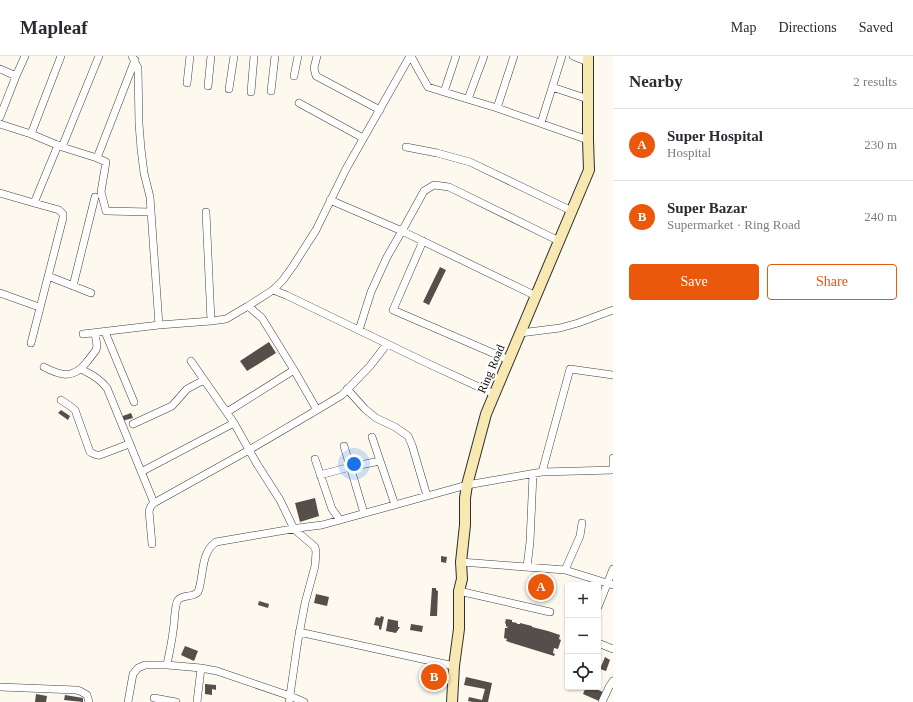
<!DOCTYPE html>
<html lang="en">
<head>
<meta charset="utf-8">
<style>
	:root { --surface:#fff; --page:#f2f2f3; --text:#2b2b33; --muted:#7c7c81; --line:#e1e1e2; --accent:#ea580c }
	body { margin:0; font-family:Georgia,serif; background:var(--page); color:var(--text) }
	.controls { position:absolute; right:12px; bottom:12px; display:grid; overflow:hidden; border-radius:4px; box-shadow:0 1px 3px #0004 }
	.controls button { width:36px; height:36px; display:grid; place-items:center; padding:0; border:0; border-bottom:1px solid var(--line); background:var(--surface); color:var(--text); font:20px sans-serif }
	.you { position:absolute; left:354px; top:408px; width:14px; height:14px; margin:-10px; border:3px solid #fff; border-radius:50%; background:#1a73e8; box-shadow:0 0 0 6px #1a73e833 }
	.badge { display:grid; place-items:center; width:26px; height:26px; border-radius:50%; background:var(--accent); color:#fff; font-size:13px; font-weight:700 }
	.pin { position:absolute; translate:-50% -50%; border:2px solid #fff; box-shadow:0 1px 4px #0006 }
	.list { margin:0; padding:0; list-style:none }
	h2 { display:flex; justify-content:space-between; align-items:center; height:52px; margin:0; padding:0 16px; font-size:17px }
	h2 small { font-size:13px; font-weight:400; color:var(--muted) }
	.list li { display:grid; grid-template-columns:26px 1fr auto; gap:12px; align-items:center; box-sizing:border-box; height:72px; padding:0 16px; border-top:1px solid var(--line) }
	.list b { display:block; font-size:15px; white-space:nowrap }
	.list p { margin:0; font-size:13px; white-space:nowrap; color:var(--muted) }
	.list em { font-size:13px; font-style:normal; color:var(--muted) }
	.actions { display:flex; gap:8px; padding:12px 16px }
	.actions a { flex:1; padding:9px 0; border:1px solid var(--accent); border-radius:4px; text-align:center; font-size:14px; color:var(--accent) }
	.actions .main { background:var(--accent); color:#fff }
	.icon { flex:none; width:22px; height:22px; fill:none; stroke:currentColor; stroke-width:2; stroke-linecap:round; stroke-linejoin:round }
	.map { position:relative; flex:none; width:613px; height:646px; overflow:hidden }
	header { display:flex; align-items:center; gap:24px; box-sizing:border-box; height:56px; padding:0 20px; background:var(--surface); border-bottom:1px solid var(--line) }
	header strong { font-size:19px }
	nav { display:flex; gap:22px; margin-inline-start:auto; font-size:14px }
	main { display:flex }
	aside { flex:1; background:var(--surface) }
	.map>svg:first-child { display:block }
	.building { fill:#554e4b }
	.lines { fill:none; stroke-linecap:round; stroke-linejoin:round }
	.street-casing { stroke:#404040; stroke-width:8 }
	.secondary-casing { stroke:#2f2f2f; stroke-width:12 }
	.street { stroke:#fff; stroke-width:7 }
	.secondary { stroke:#f7e9b1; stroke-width:10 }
	.labels { text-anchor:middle; stroke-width:4; stroke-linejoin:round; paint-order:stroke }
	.street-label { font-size:12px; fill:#0d0d0d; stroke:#fff }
</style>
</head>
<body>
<header>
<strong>Mapleaf</strong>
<nav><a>Map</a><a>Directions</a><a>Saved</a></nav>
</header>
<main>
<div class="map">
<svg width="613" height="646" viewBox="0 0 613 646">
	<rect width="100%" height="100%" fill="#fdf9ef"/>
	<path class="building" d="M440 211 446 214 429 249 423 246Z
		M269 286 276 297 247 315 240 305Z
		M61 354 70 360 68 364 58 357Z
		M131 357 133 362 122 365 120 361Z
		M315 442 319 460 300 466 295 447Z
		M441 500 447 501 446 507 441 506Z
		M530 529a10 10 0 1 1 20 0a10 10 0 1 1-20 0Z
		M432 532H436V534L438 535 437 560H430Z
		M316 538 329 541 327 550 314 547Z
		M259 545 269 548 268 552 258 549Z
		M381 560 384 561 381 574 379 573V570L374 569 376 561 380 562Z
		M388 563 398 565V571H400L396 577 386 575Z
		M506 563 512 564V566L517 567V568H520V567L532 570V571L548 575 560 579 559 583 561 584 558 593 554 592 553 597 555 598 554 600 506 585 507 583 504 582 505 572H507L508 570 506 571V568L505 567Z
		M411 568 423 570 422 576 410 574Z
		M185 590 198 595 194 605 181 599Z
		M605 601 610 604 606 615 600 613Z
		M466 621 492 627 488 646H473L468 645 469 641 482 644 485 633 464 629Z
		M205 628 216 629V634L212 633V639L205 638Z
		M586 631H591L603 636 599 645 583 638Z
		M36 638 47 640 46 646H35Z
		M65 639 83 642V646L64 644Z"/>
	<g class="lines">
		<g class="street-casing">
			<path id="street" d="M132 0 138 12 139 68 141 93 144 117 150 141 159 269
				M317 0 314 12 316 20 380 54
				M411 0 419 15 428 31 444 36 497 52 588 84
				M573 0 588 6
				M0 13 16 20
				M294 20 298 0
				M187 27 190 0
				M208 30 211 0
				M552 31 588 43
				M229 33 234 0
				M271 35 275 0
				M251 36 254 0
				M444 36 456 0
				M468 43 484 0
				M299 47 363 82
				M497 52 514 0
				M0 61 16 20 25 0
				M541 67 562 0
				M0 68 31 78 62 91 97 102 106 106 101 136 106 155 151 156
				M31 78 61 0
				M62 91 99 0
				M406 91 437 97 470 106 572 155
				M97 102 135 4
				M0 137 34 147 59 154 63 158V162L31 287
				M330 144 402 175 536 240
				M34 147 58 89
				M206 156 211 265
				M423 185 393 254 509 304
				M48 220 91 237
				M73 230 95 141
				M273 234 286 239 429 308 494 338
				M0 237 39 251
				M248 250 262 262 294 314
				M359 274 371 236 387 201 402 175 424 135 434 129 449 131 559 185
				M105 276 134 346
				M520 277 560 272 578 267 613 254
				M83 278 159 269 211 265 226 263 248 250 273 234 283 224 293 210 316 174 346 113 410 0
				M191 305 234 367 257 408 280 444 294 473 315 491 316 496 315 510 305 547 298 584 289 646
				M44 311C61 320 73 323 86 307 90 302 93 298 96 294L97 290 95 277
				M81 313C92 319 99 322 107 332L154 447
				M347 333 365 353 376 362 395 371 408 380 412 389 427 440
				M61 344 70 350 75 354 90 396C94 398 96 400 100 399L129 388
				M227 356 294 314 317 354
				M133 368 172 350 187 333 204 324
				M372 381 395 449
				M344 390 364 457
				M315 403 332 453 340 464
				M613 414V402
				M141 416 234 367
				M542 416 570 313 613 319
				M320 419 350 411 380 405
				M152 488 149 455 151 450 154 447 249 394 317 354 342 339 370 310 387 288
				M461 506 565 514 613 529
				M527 511 530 486 533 418
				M565 514 580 480 582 467
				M459 535 550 556
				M598 551 613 513
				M299 576 454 610
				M598 587 613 593
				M167 609C169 597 172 586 173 575 175 567 174 549 178 544 183 538 193 542 198 536 204 521 200 497 216 486L298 472 322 469 467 429 542 416 613 414
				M0 631 76 634 80 635 87 639 89 646
				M154 642 176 646
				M128 646 133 618 138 612 145 609H167L201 612 217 615 290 640 304 646
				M197 646 201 612
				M602 646 609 631 613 625"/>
		</g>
		<g class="secondary-casing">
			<path id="secondary" d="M452 646 454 610 459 573V535L462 523 461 506 465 469V442L467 429 486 358 589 114 588 84V0"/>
		</g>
		<use href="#street" class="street"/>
		<use href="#secondary" class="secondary"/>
	</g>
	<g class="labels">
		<g class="street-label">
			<text transform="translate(491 313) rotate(-67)" y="4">Ring Road</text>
		</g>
	</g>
</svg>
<div class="controls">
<button>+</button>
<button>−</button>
<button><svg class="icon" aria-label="locate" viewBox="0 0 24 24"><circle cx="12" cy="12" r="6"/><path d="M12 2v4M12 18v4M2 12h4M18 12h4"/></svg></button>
</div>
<div class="you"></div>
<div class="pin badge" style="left:541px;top:531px">A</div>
<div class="pin badge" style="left:434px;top:621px">B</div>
</div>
<aside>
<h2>Nearby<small>2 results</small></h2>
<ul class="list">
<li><span class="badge">A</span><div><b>Super Hospital</b><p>Hospital</p></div><em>230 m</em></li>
<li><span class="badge">B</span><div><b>Super Bazar</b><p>Supermarket · Ring Road</p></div><em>240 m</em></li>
</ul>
<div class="actions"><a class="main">Save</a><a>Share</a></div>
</aside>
</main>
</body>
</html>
